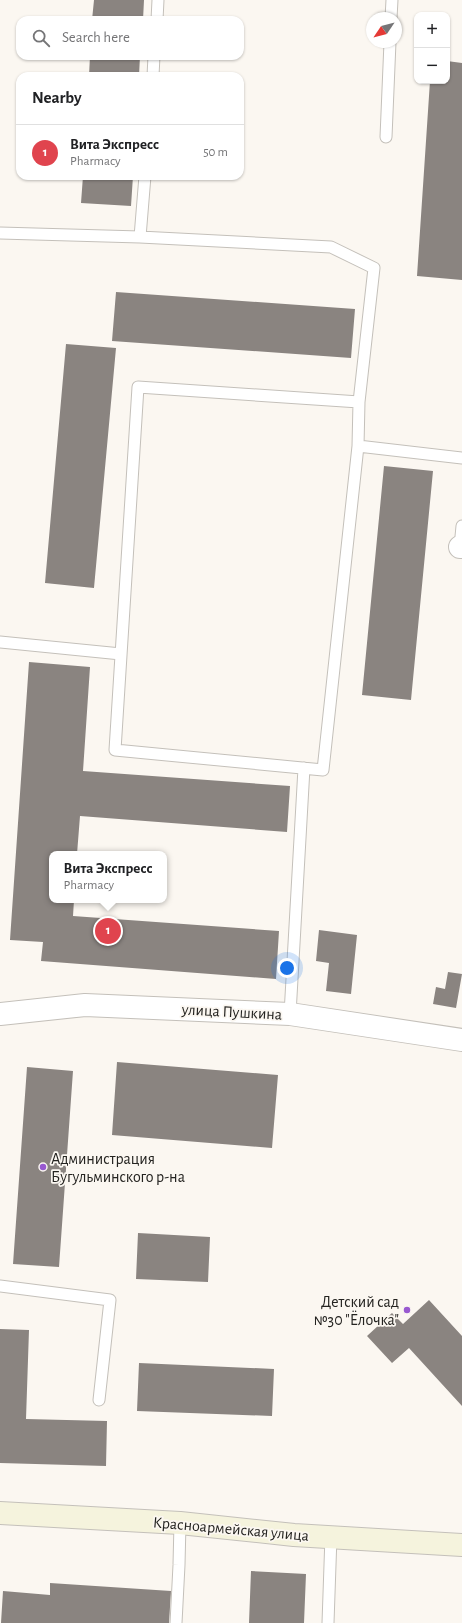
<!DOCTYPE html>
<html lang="en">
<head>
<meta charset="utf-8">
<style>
	:root { --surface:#fff; --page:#f2f2f2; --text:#202124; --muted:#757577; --line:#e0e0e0; --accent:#9859d0 }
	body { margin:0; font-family:"Alegreya Sans",sans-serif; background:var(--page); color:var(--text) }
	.controls { position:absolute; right:12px; top:12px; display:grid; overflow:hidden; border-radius:8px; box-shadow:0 1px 3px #0004 }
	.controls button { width:36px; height:36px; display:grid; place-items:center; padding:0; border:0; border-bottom:1px solid var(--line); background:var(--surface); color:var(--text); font:20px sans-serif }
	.compass { position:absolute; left:366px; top:12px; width:36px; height:36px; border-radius:50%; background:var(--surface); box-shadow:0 1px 3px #0004; rotate:235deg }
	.you { position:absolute; left:287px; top:968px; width:14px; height:14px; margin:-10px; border:3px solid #fff; border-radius:50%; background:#1a73e8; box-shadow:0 0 0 6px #1a73e833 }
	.badge { display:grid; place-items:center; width:26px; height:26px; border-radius:50%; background:var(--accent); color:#fff; font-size:13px; font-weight:700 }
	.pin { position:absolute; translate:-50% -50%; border:2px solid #fff; box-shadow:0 1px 4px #0006 }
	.popup { position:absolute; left:49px; top:851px; width:118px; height:52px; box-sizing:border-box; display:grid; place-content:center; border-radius:8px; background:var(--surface); filter:drop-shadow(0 1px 3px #0005); font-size:13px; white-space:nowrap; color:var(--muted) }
	.popup b { font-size:15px; color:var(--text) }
	.popup::after { content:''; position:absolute; left:50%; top:100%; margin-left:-8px; border:8px solid transparent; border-top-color:var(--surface) }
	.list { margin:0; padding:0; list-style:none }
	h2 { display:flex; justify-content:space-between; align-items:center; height:52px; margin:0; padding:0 16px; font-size:17px }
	h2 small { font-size:13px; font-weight:400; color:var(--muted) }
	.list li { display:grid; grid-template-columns:26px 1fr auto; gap:12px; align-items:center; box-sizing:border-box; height:56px; padding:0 16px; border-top:1px solid var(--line) }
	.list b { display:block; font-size:15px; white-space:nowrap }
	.list p { margin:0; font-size:13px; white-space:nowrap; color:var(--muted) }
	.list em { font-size:13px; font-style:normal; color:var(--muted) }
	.icon { flex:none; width:22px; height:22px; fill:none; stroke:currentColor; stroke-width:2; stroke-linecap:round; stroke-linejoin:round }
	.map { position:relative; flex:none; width:462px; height:1623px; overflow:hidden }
	.search { position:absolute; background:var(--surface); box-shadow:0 1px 3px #0004; left:16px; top:16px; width:228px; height:44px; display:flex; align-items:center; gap:10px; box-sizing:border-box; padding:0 14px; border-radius:12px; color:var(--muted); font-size:15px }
	.panel { position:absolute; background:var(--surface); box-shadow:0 1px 3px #0004; left:16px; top:72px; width:228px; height:108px; border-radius:12px }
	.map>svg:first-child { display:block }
	.building { fill:#8a8480 }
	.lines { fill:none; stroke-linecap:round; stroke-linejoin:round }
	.lane-casing { stroke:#c4c0ba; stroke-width:13 }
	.street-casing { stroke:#c4c0ba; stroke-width:24 }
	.secondary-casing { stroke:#c4c0ba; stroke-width:24 }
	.lane { stroke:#fff; stroke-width:11 }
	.street { stroke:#fff; stroke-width:22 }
	.secondary { stroke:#f5f3dd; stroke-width:22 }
	.poi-dot { fill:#9859d0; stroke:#fbf7f1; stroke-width:1.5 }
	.labels { text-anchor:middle; stroke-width:3.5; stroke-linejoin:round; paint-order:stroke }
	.street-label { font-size:16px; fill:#242320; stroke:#fbf7f1 }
	.poi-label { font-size:16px; fill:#242320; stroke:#fbf7f1; text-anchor:start }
</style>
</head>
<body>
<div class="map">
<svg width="462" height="1623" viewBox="0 0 462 1623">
	<rect width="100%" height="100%" fill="#fbf7f1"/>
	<path class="building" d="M94 0H144L143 20H92Z
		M90 56H140L139 76H89Z
		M447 61 462 63V280L417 276 430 81H447Z
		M83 176H133L131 206 81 203Z
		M116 292 355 309 351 358 112 341Z
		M66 344 116 348 94 588 45 583Z
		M384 466 433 471 411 700 362 695Z
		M29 662 90 667 83 771 290 786 287 832 80 816 77 854H52V900H74L73 916 279 931 276 979 41 961 43 942 10 940Z
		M319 930 357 935 351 994 326 991 329 963 316 961Z
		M448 972 462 974 456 1008 433 1004 436 987 445 989Z
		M117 1062 278 1075 272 1148 112 1135Z
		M27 1067 73 1071 59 1267 13 1264Z
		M138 1233 210 1237 208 1282 136 1279Z
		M429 1300 462 1336V1406L409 1348 392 1363 367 1336 392 1313 403 1324Z
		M0 1329 29 1330 26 1419 107 1421 106 1466 0 1463Z
		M139 1363 274 1369 272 1416 137 1411Z
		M251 1571 306 1574 304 1623H249Z
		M50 1583 171 1591 169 1623H1L3 1591 50 1595Z"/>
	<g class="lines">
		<g class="lane-casing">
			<path id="lane" d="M391 18 392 0
				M157 20 158 0
				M153 76 154 56
				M386 137 390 42
				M0 233 140 237 331 247 374 268 359 402
				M140 237 145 176
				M138 387 359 402 358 446 323 770 115 750Z
				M358 446 462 458
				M460 547 462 526
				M0 642 121 654
				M290 1014 304 768
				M0 1286 110 1300 99 1400
				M176 1623 179 1565 180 1523
				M328 1623 331 1536"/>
		</g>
		<g class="street-casing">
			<path id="street" d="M460 547H462
				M0 1014 85 1005 290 1014 462 1040"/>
		</g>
		<g class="secondary-casing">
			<path id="secondary" d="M0 1513 180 1523 294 1535 462 1545"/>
		</g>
		<use href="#lane" class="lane"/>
		<use href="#street" class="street"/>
		<use href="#secondary" class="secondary"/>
	</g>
	<g class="poi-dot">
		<circle cx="43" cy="1167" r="4"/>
		<circle cx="407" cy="1310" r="4"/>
	</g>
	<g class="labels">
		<g class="street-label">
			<text transform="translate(232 1011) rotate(3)" y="6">улица Пушкина</text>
			<text transform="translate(231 1528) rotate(5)" y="6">Красноармейская улица</text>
		</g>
		<g class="poi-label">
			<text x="51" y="1164">Администрация<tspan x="51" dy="18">Бугульминского р-на</tspan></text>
			<text x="399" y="1307" text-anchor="end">Детский сад<tspan x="399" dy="18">№30 "Ёлочка"</tspan></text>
		</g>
	</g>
</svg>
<div class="controls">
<button>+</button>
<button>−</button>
</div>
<svg class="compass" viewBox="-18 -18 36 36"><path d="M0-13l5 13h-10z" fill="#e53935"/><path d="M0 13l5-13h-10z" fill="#757577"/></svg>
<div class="you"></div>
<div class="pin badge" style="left:108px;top:931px;background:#e0444e">1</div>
<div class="popup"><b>Вита Экспресс</b>Pharmacy</div>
<div class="search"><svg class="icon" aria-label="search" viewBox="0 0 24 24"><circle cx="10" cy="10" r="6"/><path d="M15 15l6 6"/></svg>Search here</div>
<section class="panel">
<h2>Nearby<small></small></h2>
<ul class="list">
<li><span class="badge" style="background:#e0444e">1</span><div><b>Вита Экспресс</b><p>Pharmacy</p></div><em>50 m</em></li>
</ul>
</section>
</div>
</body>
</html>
